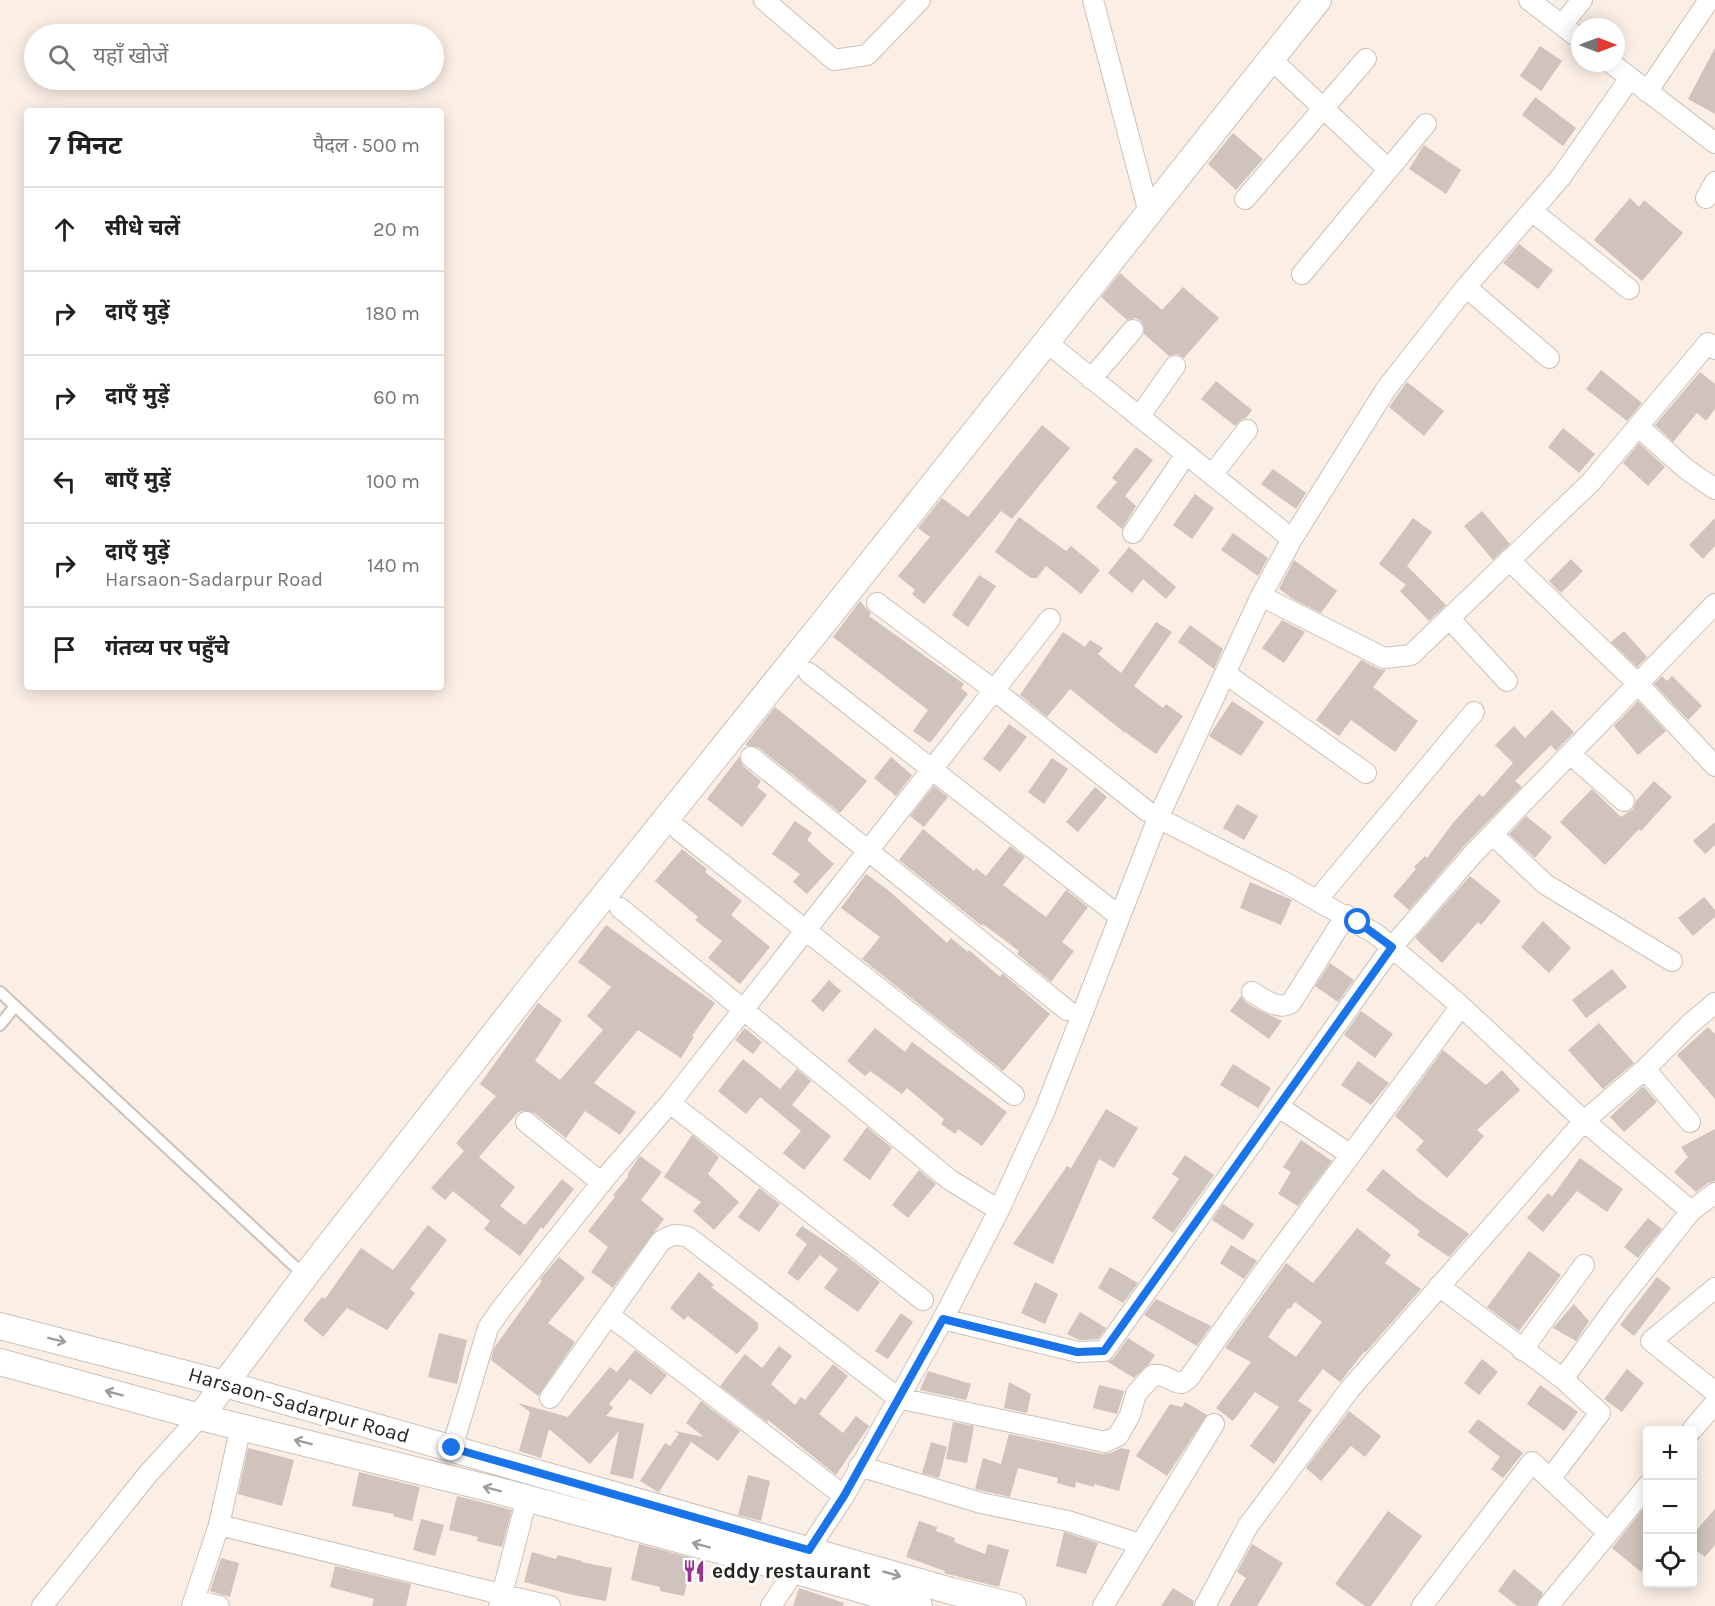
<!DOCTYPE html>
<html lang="hi">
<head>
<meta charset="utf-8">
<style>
	:root { --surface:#fff; --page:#f6f6f6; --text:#202124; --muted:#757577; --line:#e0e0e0 }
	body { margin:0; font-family:Karla,"Noto Sans Devanagari",sans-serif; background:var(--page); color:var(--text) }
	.controls { position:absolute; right:18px; bottom:18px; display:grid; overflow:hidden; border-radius:6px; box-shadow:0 3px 15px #0003 }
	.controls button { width:54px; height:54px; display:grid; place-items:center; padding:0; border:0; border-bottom:2px solid var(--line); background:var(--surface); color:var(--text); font:30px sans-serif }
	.compass { position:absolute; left:1571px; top:18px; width:54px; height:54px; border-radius:50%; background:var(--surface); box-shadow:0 3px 15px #0003; rotate:90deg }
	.stop { position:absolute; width:18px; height:18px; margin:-14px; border:4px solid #1a73e8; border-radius:50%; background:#fff }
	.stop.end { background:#1a73e8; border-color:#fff; box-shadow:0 2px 6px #0008 }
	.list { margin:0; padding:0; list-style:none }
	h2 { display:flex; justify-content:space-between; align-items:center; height:78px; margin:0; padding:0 24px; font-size:26px }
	h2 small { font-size:20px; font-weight:400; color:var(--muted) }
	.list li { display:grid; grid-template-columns:39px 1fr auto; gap:18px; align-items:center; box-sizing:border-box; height:84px; padding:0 24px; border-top:2px solid var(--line) }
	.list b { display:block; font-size:22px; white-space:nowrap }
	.list p { margin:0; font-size:20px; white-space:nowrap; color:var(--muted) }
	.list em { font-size:20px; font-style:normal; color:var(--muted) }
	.icon { flex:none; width:33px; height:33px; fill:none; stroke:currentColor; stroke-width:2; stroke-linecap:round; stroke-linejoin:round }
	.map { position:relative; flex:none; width:1715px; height:1606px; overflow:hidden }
	.search { position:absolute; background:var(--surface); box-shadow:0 3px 15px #0003; left:24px; top:24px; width:420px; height:66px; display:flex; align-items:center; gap:15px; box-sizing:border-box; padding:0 21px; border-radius:33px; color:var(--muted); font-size:22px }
	.panel { position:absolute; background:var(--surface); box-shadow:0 3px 15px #0003; left:24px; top:108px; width:420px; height:582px; border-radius:6px }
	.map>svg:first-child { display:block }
	.building { fill:#d0c2bc; fill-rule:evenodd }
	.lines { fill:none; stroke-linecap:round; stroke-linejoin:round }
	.service-casing { stroke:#ccc1b8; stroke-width:14 }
	.minor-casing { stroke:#ccc1b8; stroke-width:22 }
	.tertiary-casing { stroke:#ccc1b8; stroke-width:28 }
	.service { stroke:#fff; stroke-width:10 }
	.minor { stroke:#fff; stroke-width:20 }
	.tertiary { stroke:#fff; stroke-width:26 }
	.oneway { stroke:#9e9c9a }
	.route { stroke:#1a73e8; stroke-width:8 }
	.labels { text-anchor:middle; stroke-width:6; stroke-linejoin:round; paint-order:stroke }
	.street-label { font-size:21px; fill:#27231f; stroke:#fff }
	.poi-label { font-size:21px; font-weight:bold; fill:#27231f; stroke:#fff; text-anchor:start }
</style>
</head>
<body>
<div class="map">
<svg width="1715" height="1606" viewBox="0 0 1715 1606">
	<rect width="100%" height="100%" fill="#faeee5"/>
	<path class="building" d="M1540 46 1562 61 1541 91 1520 76Z
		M1715 48V114L1688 99Z
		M1535 97 1576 128 1563 146 1522 115Z
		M1233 133 1263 159 1236 190 1208 164Z
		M1424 145 1461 170 1446 194 1409 169Z
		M1630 198 1639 207 1644 200 1683 233 1642 281 1594 240Z
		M1519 244 1553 270 1538 289 1503 263Z
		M1120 273 1162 310 1183 287 1219 318 1184 358 1177 354 1169 356 1144 334V327L1141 321 1135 318 1127 320 1101 297Z
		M1601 370 1642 403 1627 421 1586 389Z
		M1700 372 1715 384V409L1706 421 1697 413 1673 442 1655 425Z
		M1216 381 1252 410 1246 418 1242 419 1235 426 1201 399Z
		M1407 382 1444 411 1424 436 1389 407Z
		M1042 425 1070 448 1012 519 1001 511 924 604 912 594 915 590 898 576 930 537 918 528 942 498 968 517Z
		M1563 428 1595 454 1579 473 1548 447Z
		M1639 443 1665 467 1648 486 1623 463Z
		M1136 447 1153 460 1125 496 1136 506 1122 529 1096 507 1117 482 1112 478Z
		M1273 469 1306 493 1296 509 1261 484Z
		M1195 494 1214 508 1192 539 1173 525Z
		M1482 511 1510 544 1493 560 1464 526Z
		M1019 517 1066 551 1071 546 1100 570 1081 594 1046 566 1037 578H1031L995 552Z
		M1413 518 1432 532 1407 566 1446 605 1429 621 1400 591 1406 585 1379 564Z
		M1715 518V546L1703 559 1689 545Z
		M1233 533 1268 558 1258 576 1221 550Z
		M1129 547 1176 587 1166 599 1143 579 1132 593 1108 573Z
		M1571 559 1583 571 1561 593 1549 581Z
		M1294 560 1337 591 1321 613 1293 599 1279 589Z
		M979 575 996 586 968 627 952 615Z
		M860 601 871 614 869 616 964 684 961 688 968 694 930 743 913 731 928 710 833 637Z
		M1282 620 1305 632 1284 663 1262 648Z
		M1156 622 1172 632 1134 686 1163 708 1166 704 1183 716 1156 754 1125 732V733L1070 689 1047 717 1020 695 1063 632 1085 647 1090 640 1103 648 1098 654 1121 673Z
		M1190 625 1223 649 1214 669 1178 642Z
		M1624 631 1647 657 1637 667 1611 642Z
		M1361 660 1379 669 1386 670 1373 687 1418 721 1395 752 1351 720 1339 736 1316 720Z
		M1662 676 1667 681 1672 676 1702 706 1688 720 1654 684Z
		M1232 701 1264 722 1241 756 1209 736Z
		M1638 701 1666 731 1638 755 1614 726Z
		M775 707 867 781 840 813 759 748 745 745Z
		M1552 710 1574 732 1556 751 1551 745 1515 781 1522 787 1464 846 1409 910 1393 896 1416 869 1414 867 1425 856 1427 858 1453 823 1479 794 1483 797 1513 763 1495 745 1514 726 1525 738Z
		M1009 724 1027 737 1000 772 983 759Z
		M739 757 743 766 761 781 757 787 767 795 742 827 707 799Z
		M891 757 912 775 896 796 874 778Z
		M1052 758 1068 769 1044 804 1028 792Z
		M1654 781 1672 797 1641 831 1639 829 1605 865 1560 822 1592 789 1621 817 1633 809 1636 801Z
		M934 786 948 797 924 827 910 816Z
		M1095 787 1107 797 1078 832 1066 822Z
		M1237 804 1258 816 1244 840 1223 828Z
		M1526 816 1552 837 1535 858 1509 834Z
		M795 821 812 833 807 840 834 864 807 894 793 882 800 874 772 854Z
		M1715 822V845L1705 854 1693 841Z
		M923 829 974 871 976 868 986 876 1010 846 1025 857 1003 885 1046 917 1066 890 1088 907 1062 942 1074 951 1051 982 1017 954 1019 951 983 924 982 926 899 860Z
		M682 849 707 869 705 872 742 901 731 915 770 947 740 984 708 958 722 941 695 920 698 917 655 881Z
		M866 874 888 890 947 943 951 938 968 952 969 950 1000 977 1002 973 1050 1014 1003 1071 862 959 880 937 841 908Z
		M1470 876 1501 901 1481 925 1478 922 1442 963 1415 938Z
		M1250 882 1292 900 1281 925 1240 908Z
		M1704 897 1715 910V917L1693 936 1678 918Z
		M1543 921 1571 948 1549 973 1521 947Z
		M606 925 715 1003 692 1036 694 1037 681 1058 638 1030 594 1083 636 1112 620 1135 585 1111 566 1138 534 1113 522 1111 518 1112 479 1157 515 1187 500 1206 525 1225 562 1179 574 1189 543 1229 541 1227 520 1256 484 1229 490 1221 453 1191 445 1200 431 1188 464 1151 456 1143 496 1096 480 1084 538 1003 562 1020 535 1061 560 1080 603 1030 587 1016 611 987 578 962Z
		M1330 963 1354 980 1338 1002 1315 986Z
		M1612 969 1627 987 1586 1018 1572 1000Z
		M829 980 841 991 823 1012 811 1001Z
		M1241 996 1245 1002 1255 1008 1282 1021 1269 1039 1230 1011Z
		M1361 1011 1393 1034 1375 1058 1344 1035Z
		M1599 1023 1634 1063 1603 1089 1568 1050Z
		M1708 1027 1715 1034V1099L1677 1055Z
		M745 1028 762 1042 753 1054 735 1040Z
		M875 1028 905 1052 912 1042 1007 1112 982 1146 958 1129 955 1134 941 1124 944 1119 907 1088 902 1094 870 1071 865 1076 847 1061Z
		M1443 1050 1486 1085 1502 1070 1520 1090 1477 1130 1484 1136 1447 1178 1416 1150 1424 1141 1395 1116Z
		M743 1059 780 1089 797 1069 811 1081 792 1105 831 1136 804 1170 783 1153 801 1131 760 1097 746 1114 718 1091Z
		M1358 1061 1389 1083 1371 1105 1341 1085Z
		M1233 1064 1271 1088 1258 1108 1220 1085Z
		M1643 1086 1657 1102 1624 1132 1610 1117Z
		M1106 1109 1138 1128 1114 1168 1099 1159 1053 1264 1013 1244 1067 1166 1071 1168Z
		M867 1127 892 1148 870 1180 843 1160Z
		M1715 1129V1181L1708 1183 1696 1192 1674 1172 1688 1157 1681 1147Z
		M692 1135 719 1157 708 1174 739 1202 714 1230 693 1211 701 1202 664 1177Z
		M1301 1140 1332 1161 1298 1206 1278 1194 1291 1172 1283 1167Z
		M1185 1155 1214 1175 1173 1233 1152 1218 1179 1179 1172 1174Z
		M640 1156 662 1172 641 1200 664 1219 613 1288 591 1272 608 1247 588 1231 615 1197 613 1195 628 1177V1173Z
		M1580 1158 1623 1189 1607 1212 1577 1191 1543 1232 1527 1218 1548 1193 1552 1197Z
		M1383 1169 1417 1197 1469 1234 1449 1257 1417 1235 1420 1231 1366 1190Z
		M919 1170 936 1184 908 1218 892 1205Z
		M759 1188 780 1204 759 1232 738 1217Z
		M1223 1204 1254 1224 1243 1240 1212 1220Z
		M1648 1218 1662 1229 1638 1258 1624 1247Z
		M428 1225 447 1240 410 1289 415 1293 387 1330 347 1308 323 1337 303 1320 322 1297 325 1299 361 1248 393 1270Z
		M802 1226 844 1254 880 1282 858 1312 824 1288 838 1269 820 1255 798 1281 787 1273 807 1244 795 1235Z
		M1357 1228 1391 1255 1385 1263 1421 1289 1365 1353 1364 1352 1340 1382 1323 1369 1298 1401 1312 1410 1274 1464 1250 1446 1279 1407 1255 1392 1233 1421 1216 1408 1251 1362 1225 1348 1286 1263 1313 1283ZM1295 1302 1322 1322 1296 1357 1268 1337 1288 1308 1290 1309Z
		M1231 1245 1257 1261 1244 1279 1220 1263Z
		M1529 1251 1561 1275 1519 1331 1487 1307Z
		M559 1257 585 1278 548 1323 575 1342 538 1396 491 1360 494 1348 542 1281 540 1279Z
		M1110 1267 1138 1283 1123 1303 1098 1288Z
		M699 1272 714 1285 711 1287 758 1323V1329L737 1354 688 1316 684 1320 670 1308Z
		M1657 1277 1671 1288 1634 1336 1620 1325Z
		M1035 1282 1058 1294 1045 1324 1021 1313Z
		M1156 1299 1211 1326 1197 1346 1144 1315Z
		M1574 1304 1589 1321 1576 1341 1553 1328Z
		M1080 1312 1106 1328 1098 1339 1079 1340 1067 1334Z
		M901 1313 913 1322 888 1359 875 1351Z
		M439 1333 467 1340 457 1384 428 1377Z
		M1128 1338 1155 1355 1149 1364 1134 1378 1108 1362 1114 1358Z
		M779 1346 792 1356 771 1384 795 1405 801 1397 805 1400 833 1364 848 1376 819 1414 843 1433 856 1416 869 1426 836 1475 768 1420 767 1422 720 1386 745 1354 762 1368Z
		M635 1350 667 1375 651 1395 630 1379 609 1404 613 1408 606 1416 644 1424 633 1479 610 1474 619 1431 590 1464 549 1429 541 1458 519 1451 530 1412 518 1403 568 1417 610 1367 617 1372Z
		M1482 1359 1498 1372 1479 1395 1464 1383Z
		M1627 1369 1644 1383 1622 1412 1604 1399Z
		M928 1371 971 1384 966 1400 920 1390Z
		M1009 1382 1031 1394 1027 1413 1004 1408Z
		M1099 1385 1124 1391 1117 1414 1093 1408Z
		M1540 1385 1578 1412 1564 1431 1527 1404Z
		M701 1401 740 1431 718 1461 691 1442 659 1492 656 1491 640 1481 665 1443 670 1446 679 1434 675 1431 704 1437 686 1423Z
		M1185 1402 1207 1415 1167 1476 1136 1456 1170 1404 1182 1407Z
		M1349 1411 1381 1436 1365 1457 1351 1446 1321 1481 1306 1468Z
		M1478 1419 1523 1453 1503 1478 1491 1469 1500 1457 1468 1432Z
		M953 1422 974 1426 967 1463 946 1459Z
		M1009 1434 1102 1454 1111 1453 1121 1448 1130 1450 1119 1491 1094 1484V1487L1076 1482 1075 1488 1057 1483 1058 1478 1018 1468 1010 1497 975 1489 983 1458 1001 1464Z
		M931 1442 947 1447 939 1478 922 1473Z
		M248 1448 294 1460 282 1506 238 1494Z
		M359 1472 420 1487 412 1521 393 1516 394 1514 352 1506Z
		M748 1475 770 1481 761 1521 738 1515Z
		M457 1496 512 1510 502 1547 477 1541 478 1537 449 1530Z
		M1647 1504V1564L1641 1572 1612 1548Z
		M1715 1509V1545L1705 1557 1692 1547V1535Z
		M1388 1511 1422 1536 1371 1606H1365L1335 1584Z
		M421 1519 444 1525 435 1556 413 1550Z
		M919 1521 937 1527 936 1531 955 1538 954 1542 985 1554 988 1544 1009 1550 999 1587 944 1573 945 1571 906 1557Z
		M1064 1532 1098 1543 1086 1574 1056 1566Z
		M639 1544 692 1558 684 1596 660 1591V1587L631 1580Z
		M1252 1544 1283 1563 1257 1606H1229L1246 1578 1237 1572Z
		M532 1552 556 1559 558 1555 582 1561 581 1562 612 1568 606 1601 573 1595 524 1582Z
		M221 1558 239 1563 230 1597 210 1591Z
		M335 1566 411 1584 406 1606H372L374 1599 330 1587Z
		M1514 1569 1543 1593 1536 1606H1517L1498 1591Z
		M799 1588 844 1603 843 1606H793Z
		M1173 1588 1194 1601 1193 1606H1161Z"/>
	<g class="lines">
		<g class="service-casing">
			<path id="service" d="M0 992 305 1276
				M0 1025 15 1006"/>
		</g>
		<g class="minor-casing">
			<path id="minor" d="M764 0 834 60 867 55 920 0
				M1093 0 1149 213
				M1529 0 1580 39
				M1562 25 1582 0
				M1271 59 1388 169
				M1611 63 1715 143
				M1647 92 1709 0
				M1706 198 1715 182
				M1245 199 1366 59
				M1532 211 1629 289
				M1302 274 1426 124
				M1466 287 1549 358
				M1045 341 1292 539
				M1091 379 1133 330
				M1139 417 1175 366
				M1639 427 1686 469 1715 489
				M1212 475 1247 430
				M1133 533 1186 454
				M1509 560 1638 684 1715 766
				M1261 596 1384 658 1411 655 1591 482 1708 343 1715 349
				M877 603 994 690 1147 811
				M1449 618 1507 681
				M809 673 1119 916
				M1226 674 1366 773
				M1570 754 1624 801
				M751 757 1067 1010
				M1158 818 1286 883 1376 934 1461 1006 1584 1121 1691 1211
				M679 830 1014 1095
				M1492 834 1545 884 1672 961
				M1317 900 1474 712
				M620 908 950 1180 999 1210
				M1252 992C1264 999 1278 1011 1291 1003L1346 915
				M1645 1069 1690 1122
				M670 1103 923 1300
				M1279 1107 1351 1155
				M526 1122 602 1183
				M1439 1286 1563 1379 1600 1413 1550 1479
				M1715 1288 1651 1341 1715 1392
				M609 1315 844 1496
				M943 1319 1078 1352 1104 1351 1392 947 1473 854 1715 604
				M1522 1350 1584 1265
				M1563 1379 1618 1303 1691 1211 1715 1193
				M550 1398 661 1241C671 1235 676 1233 688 1237L898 1398 1105 1442 1118 1436 1130 1415 1136 1394 1153 1375C1165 1373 1171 1383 1182 1383L1189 1378 1261 1276 1461 1006
				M1692 1430 1715 1403
				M452 1448 488 1328 501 1309 606 1177 670 1103 1050 619
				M859 1466 981 1503 1068 1521 1140 1544
				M219 1525 550 1606
				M194 1600 219 1606
				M42 1606 148 1474 200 1417
				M192 1606 219 1525 241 1426
				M499 1606 527 1498
				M771 1606 844 1496 943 1319 999 1210 1045 1110 1158 818 1261 596 1292 539 1386 389 1466 287 1561 177 1630 78
				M1103 1606 1214 1424
				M1205 1606 1248 1526 1350 1389 1584 1121 1645 1069 1690 1024 1715 1003
				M1422 1606 1532 1462 1608 1533
				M1548 1606 1648 1485"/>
		</g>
		<g class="tertiary-casing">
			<path id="tertiary" d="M0 1326 225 1384 951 1591 1013 1606
				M0 1362 200 1417 492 1489 793 1570 919 1606
				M200 1417 305 1276 538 978 824 622 1318 0"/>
		</g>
		<use href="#service" class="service"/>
		<use href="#minor" class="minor"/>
		<use href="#tertiary" class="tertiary"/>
	</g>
	<defs><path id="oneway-shaft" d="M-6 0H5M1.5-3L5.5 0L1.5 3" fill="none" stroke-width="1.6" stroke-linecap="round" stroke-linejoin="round" transform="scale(1.5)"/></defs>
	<g class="oneway">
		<use href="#oneway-shaft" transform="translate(57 1340) rotate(14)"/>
		<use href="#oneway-shaft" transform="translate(114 1393) rotate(-165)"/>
		<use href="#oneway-shaft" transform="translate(303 1442) rotate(-166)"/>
		<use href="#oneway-shaft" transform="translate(492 1489) rotate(-166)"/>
		<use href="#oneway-shaft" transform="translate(701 1545) rotate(-165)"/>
		<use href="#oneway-shaft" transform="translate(892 1574) rotate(16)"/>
	</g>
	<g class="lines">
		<path class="route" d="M452 1448 809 1550 844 1496 943 1319 1077 1352 1104 1351 1392 947 1358 922"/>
	</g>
	<defs>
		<g id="restaurant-bare" transform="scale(1.8)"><path d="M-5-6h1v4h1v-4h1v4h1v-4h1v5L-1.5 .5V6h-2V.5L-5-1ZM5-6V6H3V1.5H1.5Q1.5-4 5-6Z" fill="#9d3192" stroke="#fff" stroke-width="2.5" paint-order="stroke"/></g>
	</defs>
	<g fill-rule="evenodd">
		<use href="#restaurant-bare" x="694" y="1571"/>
	</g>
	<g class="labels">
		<g class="street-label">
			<text transform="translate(299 1405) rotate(16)" y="7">Harsaon-Sadarpur Road</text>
		</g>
		<g class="poi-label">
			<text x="712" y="1578">eddy restaurant</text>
		</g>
	</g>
</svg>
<div class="controls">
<button>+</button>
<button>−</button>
<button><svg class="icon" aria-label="locate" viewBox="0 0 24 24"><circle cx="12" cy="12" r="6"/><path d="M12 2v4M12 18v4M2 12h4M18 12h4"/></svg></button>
</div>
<svg class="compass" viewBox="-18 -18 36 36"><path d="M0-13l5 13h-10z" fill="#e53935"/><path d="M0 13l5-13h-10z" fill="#757577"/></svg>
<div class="stop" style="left:1358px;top:922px"></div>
<div class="stop end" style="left:452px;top:1448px"></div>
<div class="search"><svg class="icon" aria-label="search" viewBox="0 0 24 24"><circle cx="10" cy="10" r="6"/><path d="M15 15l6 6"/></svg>यहाँ खोजें</div>
<section class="panel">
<h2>7 मिनट<small>पैदल · 500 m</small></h2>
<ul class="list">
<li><svg class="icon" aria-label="ahead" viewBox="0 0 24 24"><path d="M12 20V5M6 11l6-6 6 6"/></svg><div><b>सीधे चलें</b></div><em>20 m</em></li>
<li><svg class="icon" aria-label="right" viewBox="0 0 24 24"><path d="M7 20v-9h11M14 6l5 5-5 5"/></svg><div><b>दाएँ मुड़ें</b></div><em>180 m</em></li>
<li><svg class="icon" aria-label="right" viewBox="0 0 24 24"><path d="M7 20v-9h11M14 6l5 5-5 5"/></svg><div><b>दाएँ मुड़ें</b></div><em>60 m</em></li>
<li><svg class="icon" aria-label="left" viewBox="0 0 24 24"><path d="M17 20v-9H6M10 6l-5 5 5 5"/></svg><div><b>बाएँ मुड़ें</b></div><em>100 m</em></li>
<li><svg class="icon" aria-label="right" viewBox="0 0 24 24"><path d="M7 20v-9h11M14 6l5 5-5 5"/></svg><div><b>दाएँ मुड़ें</b><p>Harsaon-Sadarpur Road</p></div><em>140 m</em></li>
<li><svg class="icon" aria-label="arrive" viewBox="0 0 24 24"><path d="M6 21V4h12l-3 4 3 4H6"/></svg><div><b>गंतव्य पर पहुँचे</b></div></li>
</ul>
</section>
</div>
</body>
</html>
